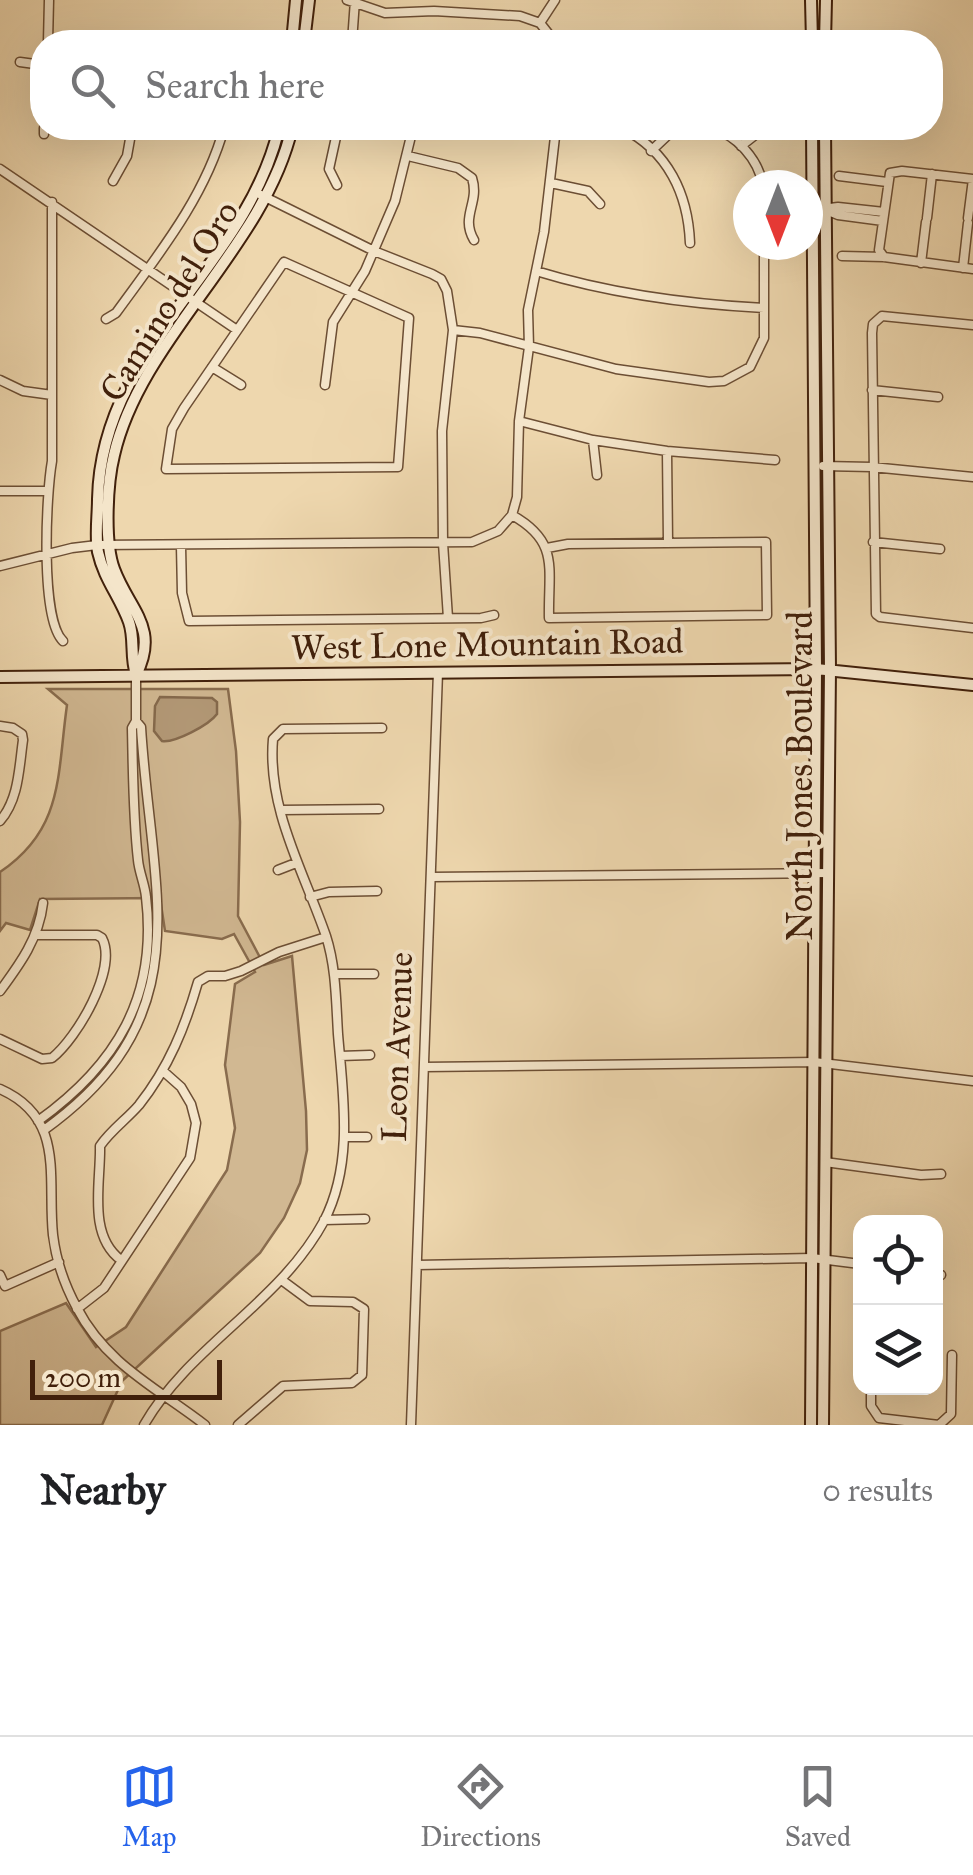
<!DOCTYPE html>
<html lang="en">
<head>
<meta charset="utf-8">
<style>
	:root { --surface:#fff; --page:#f6f6f6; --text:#202124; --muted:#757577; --line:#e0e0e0; --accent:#2563eb }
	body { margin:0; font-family:"IM FELL Great Primer",serif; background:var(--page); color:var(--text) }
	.controls { position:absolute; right:30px; bottom:30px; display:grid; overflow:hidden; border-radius:20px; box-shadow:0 10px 40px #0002 }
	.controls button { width:90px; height:90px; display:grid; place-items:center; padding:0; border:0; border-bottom:2px solid var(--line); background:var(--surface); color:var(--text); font:50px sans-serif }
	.compass { position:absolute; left:733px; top:170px; width:90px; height:90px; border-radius:50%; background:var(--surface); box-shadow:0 10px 40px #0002; rotate:180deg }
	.scale { position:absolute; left:30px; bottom:25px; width:192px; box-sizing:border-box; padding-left:10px; border:5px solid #41200b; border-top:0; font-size:28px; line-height:35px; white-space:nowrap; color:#41200b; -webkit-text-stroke:8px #f4e5ca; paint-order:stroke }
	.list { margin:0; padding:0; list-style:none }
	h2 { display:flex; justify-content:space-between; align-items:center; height:130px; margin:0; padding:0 40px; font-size:42px }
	h2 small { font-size:32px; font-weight:400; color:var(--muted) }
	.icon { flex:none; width:55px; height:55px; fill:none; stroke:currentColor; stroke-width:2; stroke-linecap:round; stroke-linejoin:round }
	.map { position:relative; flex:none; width:973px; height:1425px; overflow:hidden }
	.search { position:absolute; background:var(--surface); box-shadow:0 10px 40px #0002; left:30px; right:30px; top:30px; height:110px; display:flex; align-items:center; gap:25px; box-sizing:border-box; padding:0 35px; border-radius:40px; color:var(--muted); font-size:38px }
	.sheet { height:310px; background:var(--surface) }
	nav { display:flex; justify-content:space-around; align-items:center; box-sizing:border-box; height:140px; border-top:2px solid var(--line); background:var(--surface); font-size:28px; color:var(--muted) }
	nav a { display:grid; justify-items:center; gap:5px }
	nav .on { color:var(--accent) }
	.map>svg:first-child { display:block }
	.green { fill:#d1b892; stroke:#896c4e; stroke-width:2.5 }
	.water { fill:#b39977; stroke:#85694c; stroke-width:2.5 }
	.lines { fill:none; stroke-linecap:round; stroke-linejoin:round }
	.street-casing { stroke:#6c4e34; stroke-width:11 }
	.secondary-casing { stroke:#41200b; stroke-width:14 }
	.street { stroke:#f4e5ca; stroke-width:8 }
	.secondary { stroke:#f4e5ca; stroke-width:10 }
	.labels { text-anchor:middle; stroke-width:8; stroke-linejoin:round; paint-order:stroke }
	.street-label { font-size:35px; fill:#41200b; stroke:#f4e5ca }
</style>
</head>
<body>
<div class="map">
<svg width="973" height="1425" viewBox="0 0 973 1425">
	<rect width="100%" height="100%" fill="#eed7ae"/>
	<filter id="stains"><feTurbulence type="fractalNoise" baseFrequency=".002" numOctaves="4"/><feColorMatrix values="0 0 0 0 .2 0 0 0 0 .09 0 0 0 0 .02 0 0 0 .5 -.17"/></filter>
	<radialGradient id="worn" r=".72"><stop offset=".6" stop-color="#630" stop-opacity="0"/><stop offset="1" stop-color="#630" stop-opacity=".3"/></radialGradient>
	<path class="green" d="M48 689H228L236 751 240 822 238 916 264 965 292 956 306 1111 307 1150 300 1183 284 1218 260 1253 122 1381 102 1425H0V1331L66 1303 96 1347 126 1327 227 1170 235 1128 225 1065 235 984 255 972 234 934 222 939 165 931 160 898 40 899 30 930 6 923 0 931V872C64 829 57 775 67 705Z"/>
	<path class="water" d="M160 697 212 698 217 702V714C209 725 175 743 162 741L154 731 155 706Z"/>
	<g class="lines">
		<g class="street-casing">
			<path id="street" d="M347 0 385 13 434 11 520 16 540 23 555 42
				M540 23 555 0
				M48 42 49 0
				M352 42 355 0
				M20 62 42 65
				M622 128C668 151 688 194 690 243
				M711 128C737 135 758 159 763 185
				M44 134V128
				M741 146 759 132 787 129
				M651 151 670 133 684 128
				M408 156 458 168 472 178C480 203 460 216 474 240
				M0 169 237 330
				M839 176 887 182
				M113 181 127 156 132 128
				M551 183 588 191 600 204
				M337 185 329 169 338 128
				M261 195 374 251 432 274 441 279 447 291 453 330 442 431 443 543 448 618
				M52 202V461C46 495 40 619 63 641
				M813 210 838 207 884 212
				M826 210 838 215 883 221
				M927 218 932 174
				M968 218 973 179
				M842 256 884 257 973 269
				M884 257 879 250 890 173 902 171 973 179
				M284 262 409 318 398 467 166 469 172 429 184 408Z
				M921 263 926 222
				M963 268 968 223
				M536 271C611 294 686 304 764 308
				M106 319 116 313C158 255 205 197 224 128
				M973 325 882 316 873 324 872 333 876 614 880 617 973 628
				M453 330 480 333 616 369 709 382 724 381 750 367 764 338V245
				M212 367 241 385
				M0 380 23 391 52 395
				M325 385 333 322 365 271 395 201 413 128
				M872 390 938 397
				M519 421 593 440 667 451 775 460
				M593 440 597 475
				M667 451 668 542
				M823 466 872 467 973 477
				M0 491H47
				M512 515C560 542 548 568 549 618L767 615 766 542 568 544 547 548
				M873 542 940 549
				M181 546 182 593 189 621 481 618 494 615
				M0 566 72 548 97 545 472 542 498 531 512 515 517 497 519 421 529 347 528 310 544 232 556 128
				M0 726 13 728 22 734 23 740C19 768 19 799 0 821
				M281 810 379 809
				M278 870 296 863
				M431 877 828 873
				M310 897 329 892 377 891
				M334 974H374
				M0 991C20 964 39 938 43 903
				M0 1039 42 1059 52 1058C77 1038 118 969 102 938L97 935H36
				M340 1056 370 1055
				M424 1067 814 1062 973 1081
				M0 1089C66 1118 47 1178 53 1235 56 1260 65 1286 77 1308 106 1364 157 1388 205 1425
				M38 1121C116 1065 158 997 146 897 145 885 139 872 138 860 133 816 133 771 132 728L136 721V675
				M44 1130C204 1015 151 894 141 727L136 721
				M344 1137H367
				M825 1162 921 1175 941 1174
				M324 1220 365 1219
				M121 1260C87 1235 101 1182 100 1146 111 1130 127 1119 139 1105 169 1067 185 1027 198 982L208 976H225L241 971 279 952 326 937
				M417 1265 812 1258 860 1264
				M936 1274 941 1275
				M0 1275 5 1286 59 1262
				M77 1309 104 1288 190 1158 196 1123 191 1104 181 1087 163 1071
				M871 1388V1406L879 1418 939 1425 951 1414 952 1355
				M144 1425C189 1346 279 1304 324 1221 354 1163 343 1095 338 1034 336 1001 336 967 326 936 304 872 267 809 273 739L283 729 382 728
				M238 1425 283 1386 352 1383 362 1375 364 1309 353 1302 310 1301 283 1281
				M411 1425 438 672"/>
		</g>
		<g class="secondary-casing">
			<path id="secondary" d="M811 0 812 42
				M292 42 296 0
				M304 42 309 0
				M825 42 826 0
				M136 674C130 657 135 639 129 622 120 597 104 579 98 552 95 535 98 516 98 499 101 346 246 268 279 128
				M136 675C160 627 129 610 114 569 104 542 107 483 114 455 141 338 264 248 292 128
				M0 677 816 669 973 685
				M811 1425 816 669 812 128
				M823 1425 830 669 825 128"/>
		</g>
		<use href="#street" class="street"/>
		<use href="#secondary" class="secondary"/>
	</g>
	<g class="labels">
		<g class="street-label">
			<text transform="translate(169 301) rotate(-58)" y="12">Camino del Oro</text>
			<text transform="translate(487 644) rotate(-1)" y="12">West Lone Mountain Road</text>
			<text transform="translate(800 776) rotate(-90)" y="12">North Jones Boulevard</text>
			<text transform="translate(397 1047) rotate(-88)" y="12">Leon Avenue</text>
		</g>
	</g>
	<rect width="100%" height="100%" filter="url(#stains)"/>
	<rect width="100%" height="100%" fill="url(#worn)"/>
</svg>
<div class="controls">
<button><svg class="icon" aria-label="locate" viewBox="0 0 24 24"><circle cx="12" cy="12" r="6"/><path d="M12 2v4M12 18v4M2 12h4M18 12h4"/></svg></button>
<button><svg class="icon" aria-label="layers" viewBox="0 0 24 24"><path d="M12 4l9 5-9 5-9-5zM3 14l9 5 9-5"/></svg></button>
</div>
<svg class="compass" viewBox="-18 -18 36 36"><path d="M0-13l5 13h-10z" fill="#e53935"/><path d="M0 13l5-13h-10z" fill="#757577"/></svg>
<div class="scale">200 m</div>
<div class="search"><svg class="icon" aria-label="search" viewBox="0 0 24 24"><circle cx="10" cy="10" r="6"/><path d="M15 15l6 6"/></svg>Search here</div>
</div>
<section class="sheet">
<h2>Nearby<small>0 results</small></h2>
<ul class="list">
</ul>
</section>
<nav>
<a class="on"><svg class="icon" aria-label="map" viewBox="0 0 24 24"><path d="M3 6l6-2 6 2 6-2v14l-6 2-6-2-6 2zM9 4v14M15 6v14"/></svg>Map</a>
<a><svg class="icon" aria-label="directions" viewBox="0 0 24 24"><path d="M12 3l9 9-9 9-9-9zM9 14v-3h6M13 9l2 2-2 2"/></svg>Directions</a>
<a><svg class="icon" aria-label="saved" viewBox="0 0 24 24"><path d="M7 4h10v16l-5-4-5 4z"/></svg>Saved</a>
</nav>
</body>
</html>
